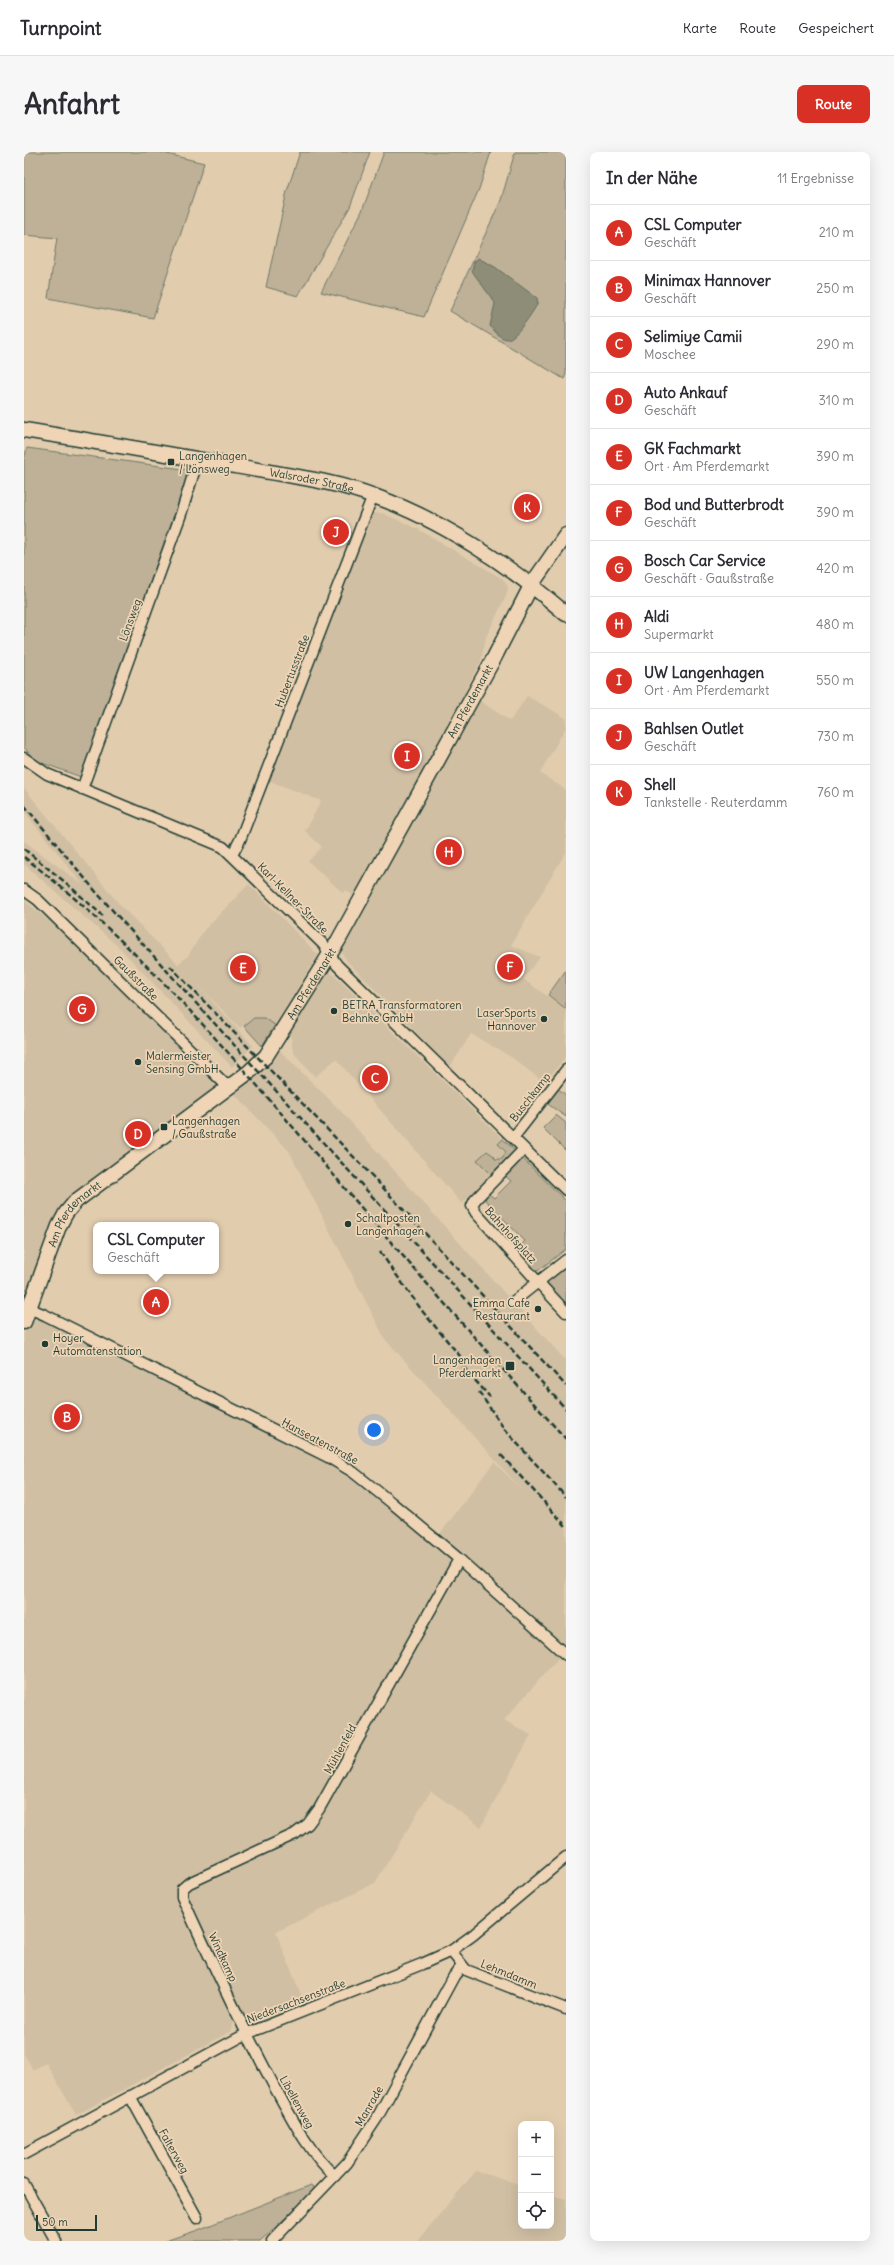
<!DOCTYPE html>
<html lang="de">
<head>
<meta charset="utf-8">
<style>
	:root { --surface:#fff; --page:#f7f7f7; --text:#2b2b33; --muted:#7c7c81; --line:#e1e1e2; --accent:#d93025 }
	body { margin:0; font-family:Delius,sans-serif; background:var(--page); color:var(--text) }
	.controls { position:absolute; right:12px; bottom:12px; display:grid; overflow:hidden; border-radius:8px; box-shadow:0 4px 16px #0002 }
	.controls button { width:36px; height:36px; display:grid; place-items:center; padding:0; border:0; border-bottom:1px solid var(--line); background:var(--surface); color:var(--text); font:20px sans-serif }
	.scale { position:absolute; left:12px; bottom:10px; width:61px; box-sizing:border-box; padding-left:4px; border:2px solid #1f3d34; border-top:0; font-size:11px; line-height:14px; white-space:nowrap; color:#1f3d34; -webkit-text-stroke:3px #efd5b6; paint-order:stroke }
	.you { position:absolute; left:350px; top:1278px; width:14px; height:14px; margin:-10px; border:3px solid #fff; border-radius:50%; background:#1a73e8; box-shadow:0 0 0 6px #1a73e833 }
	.badge { display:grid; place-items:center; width:26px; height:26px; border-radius:50%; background:var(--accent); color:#fff; font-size:13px; font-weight:700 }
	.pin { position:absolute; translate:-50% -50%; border:2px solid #fff; box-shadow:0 1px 4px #0006 }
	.popup { position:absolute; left:69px; top:1070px; width:126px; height:52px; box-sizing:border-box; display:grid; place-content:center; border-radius:8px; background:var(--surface); filter:drop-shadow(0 1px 3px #0005); font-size:13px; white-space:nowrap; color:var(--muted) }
	.popup b { font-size:15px; color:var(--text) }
	.popup::after { content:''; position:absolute; left:50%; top:100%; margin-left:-8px; border:8px solid transparent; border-top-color:var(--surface) }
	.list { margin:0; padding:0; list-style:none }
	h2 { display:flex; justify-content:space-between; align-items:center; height:52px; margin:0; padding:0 16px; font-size:17px }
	h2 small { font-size:13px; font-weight:400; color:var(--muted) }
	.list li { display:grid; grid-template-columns:26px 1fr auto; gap:12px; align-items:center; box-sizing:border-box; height:56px; padding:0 16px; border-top:1px solid var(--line) }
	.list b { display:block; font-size:15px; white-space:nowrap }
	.list p { margin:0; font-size:13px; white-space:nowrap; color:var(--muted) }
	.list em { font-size:13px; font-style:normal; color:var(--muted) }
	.icon { flex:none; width:22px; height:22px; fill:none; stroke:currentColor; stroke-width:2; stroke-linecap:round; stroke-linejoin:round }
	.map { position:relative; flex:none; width:542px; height:2089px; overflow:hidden; border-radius:8px }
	header { display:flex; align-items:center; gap:24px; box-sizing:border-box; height:56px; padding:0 20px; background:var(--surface); border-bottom:1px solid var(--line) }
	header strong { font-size:19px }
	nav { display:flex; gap:22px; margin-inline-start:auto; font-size:14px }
	.intro { display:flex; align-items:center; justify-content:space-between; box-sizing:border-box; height:96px; padding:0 24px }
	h1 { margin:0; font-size:28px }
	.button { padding:10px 18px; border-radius:8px; background:var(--accent); color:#fff; font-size:14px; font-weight:700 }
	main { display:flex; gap:24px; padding:0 24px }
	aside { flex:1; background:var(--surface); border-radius:8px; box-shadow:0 4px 16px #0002 }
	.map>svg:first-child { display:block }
	.built { fill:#d0bfa3 }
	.green { fill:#beb198; stroke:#6e7766 }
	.water { fill:#8e8d78; stroke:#626d5d }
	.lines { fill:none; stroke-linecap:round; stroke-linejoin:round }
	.street-casing { stroke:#1f3d34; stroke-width:13 }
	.secondary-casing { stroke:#1f3d34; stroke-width:17 }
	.street { stroke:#efd5b6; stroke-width:10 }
	.secondary { stroke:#efd5b6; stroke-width:14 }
	.rail { stroke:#1f3d34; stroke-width:2.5; stroke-dasharray:6 3; stroke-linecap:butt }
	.poi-dot { fill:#1f3d34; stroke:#efd5b6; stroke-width:1.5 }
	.labels { text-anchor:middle; stroke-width:3.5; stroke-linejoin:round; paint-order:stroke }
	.poi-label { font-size:11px; fill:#1f3d34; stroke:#efd5b6; text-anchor:start }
	.street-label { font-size:11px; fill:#1f3d34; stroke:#efd5b6 }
</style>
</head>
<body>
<header>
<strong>Turnpoint</strong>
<nav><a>Karte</a><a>Route</a><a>Gespeichert</a></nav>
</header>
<div class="intro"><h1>Anfahrt</h1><a class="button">Route</a></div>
<main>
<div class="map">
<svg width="542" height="2089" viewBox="0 0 542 2089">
	<rect width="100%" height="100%" fill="#e2ccae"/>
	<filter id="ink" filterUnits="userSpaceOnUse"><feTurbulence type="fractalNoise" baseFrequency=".025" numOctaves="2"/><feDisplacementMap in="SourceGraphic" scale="8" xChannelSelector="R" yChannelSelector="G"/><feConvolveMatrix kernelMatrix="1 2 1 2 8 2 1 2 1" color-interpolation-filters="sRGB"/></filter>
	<g filter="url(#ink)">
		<path class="built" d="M347 361H358L392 376 479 427 484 435 483 442 462 485 457 509 441 539 486 569 503 544 542 566V575L516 621 542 638V700L487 793 516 805 499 827 542 857V904L521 931 487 905 447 882 426 915 323 809 318 801 320 793 343 755 322 738 319 741 284 709 298 695 281 679 297 649 246 629Z
			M0 636 96 753 154 812 164 804 180 778 225 732 294 803 251 873 240 866H230L216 876 170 829 229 894 208 915 98 798 0 712V689L59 733 0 659Z
			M0 748 48 788 204 935 250 893 315 957 542 1209V1497L416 1382 470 1310 501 1341 361 1187 265 999 204 935 52 1049 0 1154Z
			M303 819 309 822 491 999 438 1052 312 907 291 925 269 900 266 880Z
			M18 1167 26 1169 310 1312 330 1325 537 1503 480 1568 507 1583 457 1675 407 1639 351 1731 252 1780 283 1858 216 1885 209 1870 206 1880 52 1963 22 1911 9 1918 0 1902V1182L4 1172 10 1168Z
			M452 2019 497 2033V2074H527V2043L542 2047V2089H393Z"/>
		<path class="green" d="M0 0H135L180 11 129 166 24 146 33 86 0 83Z
			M276 0H346L326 55 274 144 242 135 263 39Z
			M360 0H467L455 37 400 165 297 140 338 59Z
			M491 0H542V222L540 227 426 159 477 48Z
			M3 296 166 318 57 625 10 608 0 595V307Z
			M542 818V857L524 843Z
			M230 866H240L251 873 238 894 220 874Z
			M533 936 542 943V965L521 950Z
			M532 963 542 971V999L519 976Z
			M479 987 491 999 467 1022 453 1008 463 999 470 1004 471 1007H478L482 1000 474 992Z
			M496 1004 542 1049V1097L511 1121 500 1107 504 1103 496 1094 501 1089 461 1048 464 1041 470 1046 487 1029 479 1022Z
			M542 1115V1154L522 1130 527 1124 529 1126Z
			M287 2033 292 2038 236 2089H141L174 2078Z"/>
		<path class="water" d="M454 106 471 115 513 146 514 151C510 158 492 187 483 187 476 187 470 178 466 174L471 151 448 119 450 110Z"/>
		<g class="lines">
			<g class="street-casing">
				<path id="street" d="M0 606 23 622 199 695 299 792 313 813 542 1038
					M58 637 157 362 174 307
					M208 703 216 688 349 343
					M0 738 14 748 204 935
					M489 986 542 918
					M542 1108 514 1130 542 1160
					M489 1150 514 1130 452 1061 448 1054 451 1048 500 997
					M0 1154 21 1163 304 1305 329 1320 368 1351 435 1407 542 1503
					M427 1799 442 1818 542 1857
					M106 1944 173 2066
					M0 2002 222 1882 398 1812 427 1799 449 1783 542 1705
					M311 2024C284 2000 268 1966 250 1934 217 1872 187 1809 158 1745V1737L165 1731 271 1682 284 1672 295 1657 435 1407
					M0 2032 32 2089
					M248 2089 323 2011 353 1966 430 1824 438 1814"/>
			</g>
			<g class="secondary-casing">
				<g id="secondary">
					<path id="s1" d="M0 278C75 290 149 303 223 316 266 324 310 329 350 344 418 368 488 415 542 462"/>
					<path id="s2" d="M0 1170 35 1074 42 1061 52 1049 225 920 242 904 314 789 470 506 508 432 542 383"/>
				</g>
			</g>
			<use href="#street" class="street"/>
			<use href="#secondary" class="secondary"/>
			<path class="rail" d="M0 653 73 741 171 850 542 1257
				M0 697 41 730 79 764
				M0 705C126 802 228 927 330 1047 399 1128 470 1208 542 1287
				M146 814 351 1027 542 1234
				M356 1100 399 1160 441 1210
				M433 1208 466 1245
				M455 1240 481 1278 542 1345
				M477 1303 542 1374"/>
		</g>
	</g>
	<g class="poi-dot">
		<rect x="143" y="306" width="8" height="8" rx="2"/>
		<circle cx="310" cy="859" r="4"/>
		<circle cx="520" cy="867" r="4"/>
		<circle cx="114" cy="910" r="4"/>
		<rect x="136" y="971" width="8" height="8" rx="2"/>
		<circle cx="324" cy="1072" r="4"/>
		<circle cx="514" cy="1157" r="4"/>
		<circle cx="21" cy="1192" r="4"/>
		<rect x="481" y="1209" width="10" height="10" rx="2"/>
	</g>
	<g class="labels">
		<g class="poi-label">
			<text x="155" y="308">Langenhagen<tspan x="155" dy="13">/ Lönsweg</tspan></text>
			<text x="318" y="857">BETRA Transformatoren<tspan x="318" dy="13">Behnke GmbH</tspan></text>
			<text x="512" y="865" text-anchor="end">LaserSports<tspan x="512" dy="13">Hannover</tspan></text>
			<text x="122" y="908">Malermeister<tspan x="122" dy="13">Sensing GmbH</tspan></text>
			<text x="148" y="973">Langenhagen<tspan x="148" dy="13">/ Gaußstraße</tspan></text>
			<text x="332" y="1070">Schaltposten<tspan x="332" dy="13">Langenhagen</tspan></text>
			<text x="506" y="1155" text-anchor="end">Emma Cafe<tspan x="506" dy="13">Restaurant</tspan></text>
			<text x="29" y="1190">Hoyer<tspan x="29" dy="13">Automatenstation</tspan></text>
			<text x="477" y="1212" text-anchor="end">Langenhagen<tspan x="477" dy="13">Pferdemarkt</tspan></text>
		</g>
		<g class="street-label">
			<text dy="4" stroke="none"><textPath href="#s1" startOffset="292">Walsroder Straße</textPath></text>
			<text transform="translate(106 468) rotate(-70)" y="4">Lönsweg</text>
			<text transform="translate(268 519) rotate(-69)" y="4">Hubertusstraße</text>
			<text dy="4" stroke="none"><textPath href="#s2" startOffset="781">Am Pferdemarkt</textPath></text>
			<text transform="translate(269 746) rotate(45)" y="4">Karl-Kellner-Straße</text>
			<text transform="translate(112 826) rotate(45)" y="4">Gaußstraße</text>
			<text dy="4" stroke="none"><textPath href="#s2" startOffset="457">Am Pferdemarkt</textPath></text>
			<text transform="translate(506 945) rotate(-52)" y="4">Buschkamp</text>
			<text dy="4" stroke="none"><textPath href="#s2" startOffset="121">Am Pferdemarkt</textPath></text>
			<text transform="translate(487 1083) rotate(48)" y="4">Bahnhofsplatz</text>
			<text transform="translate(296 1289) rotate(28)" y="4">Hanseatenstraße</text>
			<text transform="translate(316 1597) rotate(-61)" y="4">Mühlenfeld</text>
			<text transform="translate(199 1805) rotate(65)" y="4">Windkamp</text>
			<text transform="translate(485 1822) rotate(22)" y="4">Lehmdamm</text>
			<text transform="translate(272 1849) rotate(-21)" y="4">Niedersachsenstraße</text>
			<text transform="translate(273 1950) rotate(61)" y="4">Libellenweg</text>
			<text transform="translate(345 1954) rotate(-60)" y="4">Manrade</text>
			<text transform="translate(150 1999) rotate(61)" y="4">Falterweg</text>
		</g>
	</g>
</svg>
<div class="controls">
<button>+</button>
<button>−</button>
<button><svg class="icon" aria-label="locate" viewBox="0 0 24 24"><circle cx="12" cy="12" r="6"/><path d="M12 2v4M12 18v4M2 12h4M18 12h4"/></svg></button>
</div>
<div class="scale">50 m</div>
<div class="you"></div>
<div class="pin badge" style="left:132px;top:1150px">A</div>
<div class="popup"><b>CSL Computer</b>Geschäft</div>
<div class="pin badge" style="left:43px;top:1265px">B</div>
<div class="pin badge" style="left:351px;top:926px">C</div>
<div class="pin badge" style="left:114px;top:982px">D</div>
<div class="pin badge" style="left:219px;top:816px">E</div>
<div class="pin badge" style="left:486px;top:815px">F</div>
<div class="pin badge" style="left:58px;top:857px">G</div>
<div class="pin badge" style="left:425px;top:700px">H</div>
<div class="pin badge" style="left:383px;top:604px">I</div>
<div class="pin badge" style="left:312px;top:380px">J</div>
<div class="pin badge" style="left:503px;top:355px">K</div>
</div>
<aside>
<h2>In der Nähe<small>11 Ergebnisse</small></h2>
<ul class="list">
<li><span class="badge">A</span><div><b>CSL Computer</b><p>Geschäft</p></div><em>210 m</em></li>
<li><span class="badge">B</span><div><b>Minimax Hannover</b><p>Geschäft</p></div><em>250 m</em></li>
<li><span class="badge">C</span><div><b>Selimiye Camii</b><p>Moschee</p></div><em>290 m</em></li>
<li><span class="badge">D</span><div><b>Auto Ankauf</b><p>Geschäft</p></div><em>310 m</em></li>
<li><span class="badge">E</span><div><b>GK Fachmarkt</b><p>Ort · Am Pferdemarkt</p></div><em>390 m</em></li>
<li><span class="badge">F</span><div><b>Bod und Butterbrodt</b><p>Geschäft</p></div><em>390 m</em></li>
<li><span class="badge">G</span><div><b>Bosch Car Service</b><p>Geschäft · Gaußstraße</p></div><em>420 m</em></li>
<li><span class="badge">H</span><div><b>Aldi</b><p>Supermarkt</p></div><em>480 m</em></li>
<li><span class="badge">I</span><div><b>UW Langenhagen</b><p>Ort · Am Pferdemarkt</p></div><em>550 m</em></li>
<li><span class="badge">J</span><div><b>Bahlsen Outlet</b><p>Geschäft</p></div><em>730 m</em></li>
<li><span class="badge">K</span><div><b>Shell</b><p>Tankstelle · Reuterdamm</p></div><em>760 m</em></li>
</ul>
</aside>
</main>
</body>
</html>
